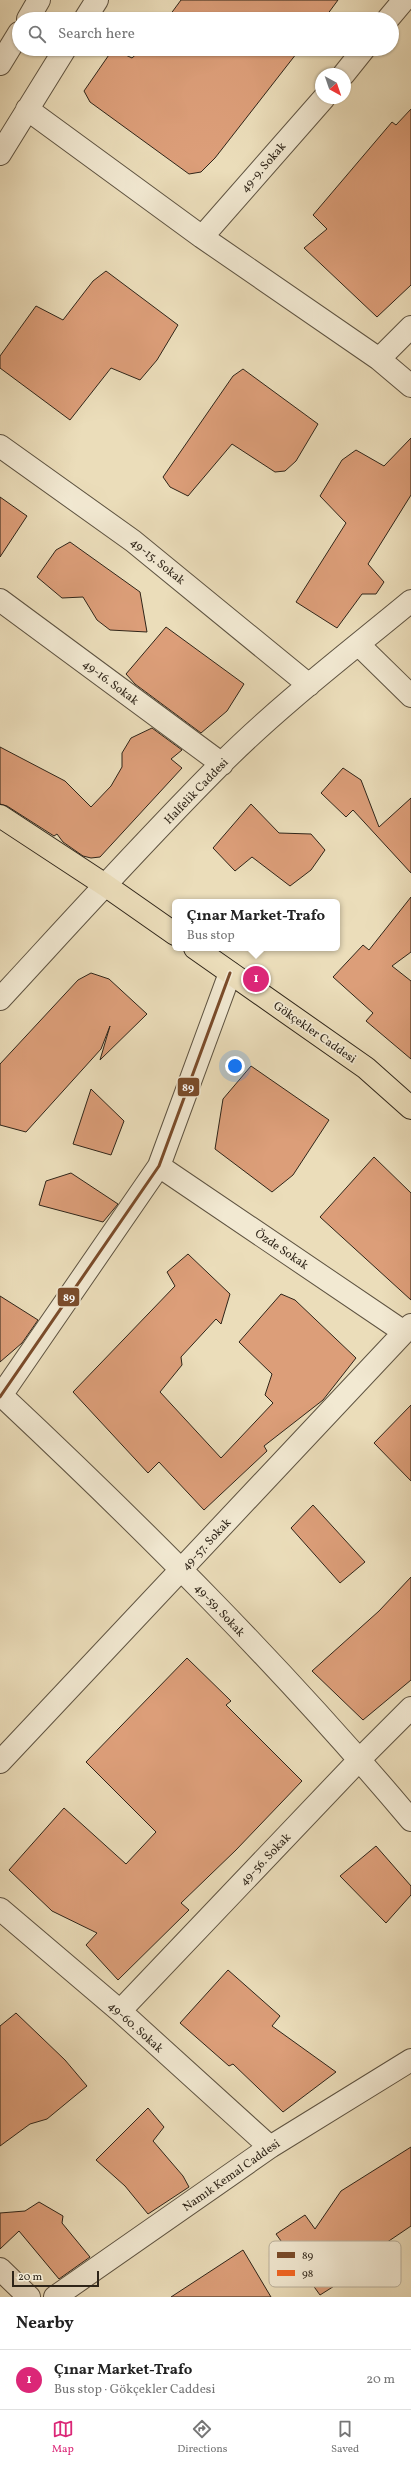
<!DOCTYPE html>
<html lang="en">
<head>
<meta charset="utf-8">
<style>
	:root { --surface:#fff; --page:#f2f2f2; --text:#222; --muted:#767676; --line:#e0e0e0; --accent:#db2777 }
	body { margin:0; font-family:Vollkorn,serif; background:var(--page); color:var(--text) }
	.compass { position:absolute; left:315px; top:68px; width:36px; height:36px; border-radius:50%; background:var(--surface); box-shadow:0 1px 3px #0004; rotate:140deg }
	.scale { position:absolute; left:12px; bottom:10px; width:87px; box-sizing:border-box; padding-left:4px; border:2px solid #2f2519; border-top:0; font-size:11px; line-height:14px; white-space:nowrap; color:#2f2519; -webkit-text-stroke:3px #f2e9d2; paint-order:stroke }
	.you { position:absolute; left:235px; top:1066px; width:14px; height:14px; margin:-10px; border:3px solid #fff; border-radius:50%; background:#1a73e8; box-shadow:0 0 0 6px #1a73e833 }
	.badge { display:grid; place-items:center; width:26px; height:26px; border-radius:50%; background:var(--accent); color:#fff; font-size:13px; font-weight:700 }
	.pin { position:absolute; translate:-50% -50%; border:2px solid #fff; box-shadow:0 1px 4px #0006 }
	.popup { position:absolute; left:172px; top:899px; width:168px; height:52px; box-sizing:border-box; display:grid; place-content:center; border-radius:6px; background:var(--surface); filter:drop-shadow(0 1px 3px #0005); font-size:13px; white-space:nowrap; color:var(--muted) }
	.popup b { font-size:15px; color:var(--text) }
	.popup::after { content:''; position:absolute; left:50%; top:100%; margin-left:-8px; border:8px solid transparent; border-top-color:var(--surface) }
	.list { margin:0; padding:0; list-style:none }
	h2 { display:flex; justify-content:space-between; align-items:center; height:52px; margin:0; padding:0 16px; font-size:17px }
	h2 small { font-size:13px; font-weight:400; color:var(--muted) }
	.list li { display:grid; grid-template-columns:26px 1fr auto; gap:12px; align-items:center; box-sizing:border-box; height:60px; padding:0 16px; border-top:1px solid var(--line) }
	.list b { display:block; font-size:15px; white-space:nowrap }
	.list p { margin:0; font-size:13px; white-space:nowrap; color:var(--muted) }
	.list em { font-size:13px; font-style:normal; color:var(--muted) }
	.icon { flex:none; width:22px; height:22px; fill:none; stroke:currentColor; stroke-width:2; stroke-linecap:round; stroke-linejoin:round }
	.map { position:relative; flex:none; width:411px; height:2297px; overflow:hidden }
	.search { position:absolute; background:var(--surface); box-shadow:0 1px 3px #0004; left:12px; right:12px; top:12px; height:44px; display:flex; align-items:center; gap:10px; box-sizing:border-box; padding:0 14px; border-radius:22px; color:var(--muted); font-size:15px }
	.sheet { height:112px; background:var(--surface) }
	nav { display:flex; justify-content:space-around; align-items:center; box-sizing:border-box; height:56px; border-top:1px solid var(--line); background:var(--surface); font-size:11px; color:var(--muted) }
	nav a { display:grid; justify-items:center; gap:2px }
	nav .on { color:var(--accent) }
	.map>svg:first-child { display:block }
	.building { fill:#dc9e79; stroke:#2f2519 }
	.lines { fill:none; stroke-linecap:round; stroke-linejoin:round }
	.minor-casing { stroke:#5e5341; stroke-width:24 }
	.major-casing { stroke:#2f2519; stroke-width:24 }
	.minor { stroke:#f2e9d2; stroke-width:22 }
	.major { stroke:#ebddba; stroke-width:22 }
	.bus-1-casing { stroke:#f2e9d2; stroke-width:6 }
	.bus-1 { stroke:#7a4b2a; stroke-width:3 }
	.labels { text-anchor:middle; stroke-width:3.5; stroke-linejoin:round; paint-order:stroke }
	.street-label { font-size:12px; fill:#2f2519; stroke:#f2e9d2 }
	.key { fill:#f2e9d2; stroke:#b8ae9a; stroke-width:1 }
	.key-label { font-size:11px; fill:#2f2519 }
	.line-badge { stroke:#f2e9d2; stroke-width:1.5 }
	.badge-label { font-size:11px; text-anchor:middle; font-weight:bold; fill:#fff }
</style>
</head>
<body>
<div class="map">
<svg width="411" height="2297" viewBox="0 0 411 2297">
	<rect width="100%" height="100%" fill="#ebddba"/>
	<filter id="stains"><feTurbulence type="fractalNoise" baseFrequency=".005" numOctaves="4"/><feColorMatrix values="0 0 0 0 .2 0 0 0 0 .09 0 0 0 0 .02 0 0 0 .5 -.17"/></filter>
	<radialGradient id="worn" r=".72"><stop offset=".6" stop-color="#630" stop-opacity="0"/><stop offset="1" stop-color="#630" stop-opacity=".3"/></radialGradient>
	<path class="building" d="M181 0H338L324 19H167Z
		M113 49 132 58 142 49H300L215 158 201 172 189 174 90 102 84 91Z
		M411 109V285L377 317 304 248 327 229 313 215 392 122 396 125Z
		M106 271 178 325 157 360 140 380 111 368 70 420 0 368V356L36 306 63 320 93 281Z
		M243 369 318 424 296 461 285 471 275 472 232 444 188 496 170 487 163 477 233 376Z
		M411 438V495L368 564 384 582 376 594H362L337 628 296 602 346 523 320 496 342 460 356 450 384 466Z
		M0 497 27 516 0 557Z
		M70 542 140 592 147 632 110 630 97 620 83 597 62 598 37 577 56 550Z
		M166 627 244 684 227 711 201 733 135 684 126 674Z
		M152 728 182 750 171 759 182 768 100 857 91 858 83 856 63 842 57 834 54 836 7 806 0 804V747L65 781 91 807 111 786 122 767V753L131 738Z
		M343 768 361 780 379 827 411 798V873L353 810 346 817 321 793Z
		M251 804 279 833 311 834 325 850 311 870 290 886 252 857 235 871 213 848Z
		M411 897V952L392 966 411 981V1059L366 1021 373 1013 333 977 363 945 369 950Z
		M91 973 109 979 147 1014 100 1060 110 1026 101 1049 26 1132 0 1125V1064L78 980Z
		M251 1066 329 1120 293 1175 272 1192 215 1149 223 1099Z
		M91 1089 124 1121 111 1155 73 1144Z
		M374 1157 411 1193V1300L320 1217Z
		M71 1173 118 1204 103 1222 39 1205 46 1181Z
		M188 1254 230 1294 221 1324 216 1319 181 1357 182 1365 160 1392 221 1458 273 1403 265 1395 272 1374 239 1342 281 1294 295 1300 356 1358 323 1400 264 1446 267 1451 204 1510 159 1462 148 1473 73 1392 175 1286 167 1272Z
		M0 1296 38 1320 22 1343 0 1362Z
		M411 1405V1481L374 1443Z
		M313 1505 365 1562 340 1583 291 1528Z
		M411 1577V1680L363 1720 312 1671 379 1611Z
		M187 1658 231 1701 226 1705 302 1781 236 1850 181 1903 189 1910 118 1980 86 1945 97 1933 52 1911 9 1870 64 1808 126 1864 156 1832 86 1762Z
		M376 1846 411 1886V1895L386 1923 340 1876Z
		M228 1970 280 2016 272 2026 336 2072 283 2112 233 2064 229 2066 180 2023Z
		M16 2013 65 2060 87 2086 47 2119 30 2124 0 2146V2026Z
		M148 2108 164 2127 153 2141 183 2176 189 2187 148 2214 125 2186 96 2160Z
		M411 2147V2226L343 2272 347 2278 320 2295 276 2234 305 2215 315 2229 341 2191Z
		M39 2202 63 2216 62 2223 90 2257 59 2279 19 2231 0 2249V2213L25 2211Z
		M243 2250 271 2297H171Z"/>
	<g class="lines">
		<g class="minor-casing">
			<path id="minor" d="M28 19 39 0
				M85 19 97 0
				M388 19 404 0
				M0 64 19 33
				M344 74 364 49
				M27 109 202 237 379 359 411 386
				M0 154 65 49
				M202 237 324 98
				M379 359 411 327
				M0 446 133 541 309 685
				M0 600 222 764
				M359 645 411 696
				M0 999C73 920 145 840 221 764 280 705 347 654 411 601
				M159 1166 404 1332
				M0 1394C144 1529 284 1669 411 1820
				M0 1397 159 1166 230 973
				M0 1762 411 1325
				M0 1909 120 2011 270 2147
				M120 2011 360 1759 411 1708
				M0 2269 29 2297
				M55 2297 270 2147 411 2060"/>
		</g>
		<g class="major-casing">
			<path id="major" d="M0 816 105 885 175 934
				M195 948 366 1068 411 1108"/>
		</g>
		<use href="#minor" class="minor"/>
		<use href="#major" class="major"/>
		<g class="bus-1-casing">
			<path id="bus-1" d="M0 1397 159 1166 230 973"/>
		</g>
		<use href="#bus-1" class="bus-1"/>
	</g>
	<g class="labels">
		<g class="street-label">
			<text transform="translate(263 167) rotate(-49)" y="4">49-9. Sokak</text>
			<text transform="translate(158 561) rotate(39)" y="4">49-15. Sokak</text>
			<text transform="translate(111 682) rotate(37)" y="4">49-16. Sokak</text>
			<text transform="translate(196 791) rotate(-46)" y="4">Halfelik Caddesi</text>
			<text transform="translate(315 1032) rotate(35)" y="4">Gökçekler Caddesi</text>
			<text transform="translate(282 1249) rotate(34)" y="4">Özde Sokak</text>
			<text transform="translate(206 1544) rotate(-47)" y="4">49-57. Sokak</text>
			<text transform="translate(220 1610) rotate(47)" y="4">49-59. Sokak</text>
			<text transform="translate(265 1859) rotate(-46)" y="4">49-56. Sokak</text>
			<text transform="translate(136 2027) rotate(42)" y="4">49-60. Sokak</text>
			<text transform="translate(231 2175) rotate(-35)" y="4">Namık Kemal Caddesi</text>
		</g>
	</g>
	<rect x="269" y="2241" width="132" height="46" rx="6" class="key"/>
	<rect x="277" y="2252" width="18" height="6" fill="#7a4b2a"/>
	<rect x="277" y="2270" width="18" height="6" fill="#f26522"/>
	<g class="key-label">
		<text x="302" y="2259">89</text>
		<text x="302" y="2277">98</text>
	</g>
	<g class="line-badge">
		<rect x="177" y="1077" width="23" height="20" rx="4" fill="#7a4b2a"/>
		<rect x="57" y="1287" width="23" height="20" rx="4" fill="#7a4b2a"/>
	</g>
	<g class="badge-label">
		<text x="188" y="1091">89</text>
		<text x="69" y="1301">89</text>
	</g>
	<rect width="100%" height="100%" filter="url(#stains)"/>
	<rect width="100%" height="100%" fill="url(#worn)"/>
</svg>
<svg class="compass" viewBox="-18 -18 36 36"><path d="M0-13l5 13h-10z" fill="#e53935"/><path d="M0 13l5-13h-10z" fill="#767676"/></svg>
<div class="scale">20 m</div>
<div class="you"></div>
<div class="pin badge" style="left:256px;top:979px">1</div>
<div class="popup"><b>Çınar Market-Trafo</b>Bus stop</div>
<div class="search"><svg class="icon" aria-label="search" viewBox="0 0 24 24"><circle cx="10" cy="10" r="6"/><path d="M15 15l6 6"/></svg>Search here</div>
</div>
<section class="sheet">
<h2>Nearby<small></small></h2>
<ul class="list">
<li><span class="badge">1</span><div><b>Çınar Market-Trafo</b><p>Bus stop · Gökçekler Caddesi</p></div><em>20 m</em></li>
</ul>
</section>
<nav>
<a class="on"><svg class="icon" aria-label="map" viewBox="0 0 24 24"><path d="M3 6l6-2 6 2 6-2v14l-6 2-6-2-6 2zM9 4v14M15 6v14"/></svg>Map</a>
<a><svg class="icon" aria-label="directions" viewBox="0 0 24 24"><path d="M12 3l9 9-9 9-9-9zM9 14v-3h6M13 9l2 2-2 2"/></svg>Directions</a>
<a><svg class="icon" aria-label="saved" viewBox="0 0 24 24"><path d="M7 4h10v16l-5-4-5 4z"/></svg>Saved</a>
</nav>
</body>
</html>
